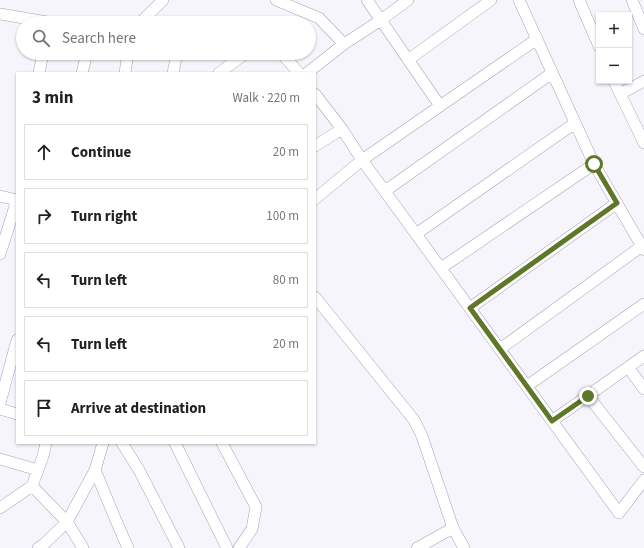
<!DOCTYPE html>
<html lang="en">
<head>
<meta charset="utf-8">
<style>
	:root { --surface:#fff; --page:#f6f6f6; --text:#222; --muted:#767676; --line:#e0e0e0 }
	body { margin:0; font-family:"Source Sans 3",sans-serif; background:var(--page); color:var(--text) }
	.controls { position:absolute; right:12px; top:12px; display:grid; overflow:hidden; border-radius:0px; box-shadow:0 1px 3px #0004 }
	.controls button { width:36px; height:36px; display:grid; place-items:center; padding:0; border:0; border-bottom:1px solid var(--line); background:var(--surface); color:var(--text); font:20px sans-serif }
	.stop { position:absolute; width:12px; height:12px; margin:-9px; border:3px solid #5e7729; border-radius:50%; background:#fff }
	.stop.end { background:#5e7729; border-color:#fff; box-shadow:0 1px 4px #0008 }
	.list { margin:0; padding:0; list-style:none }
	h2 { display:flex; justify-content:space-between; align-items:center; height:52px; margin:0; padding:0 16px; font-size:17px }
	h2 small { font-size:13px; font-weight:400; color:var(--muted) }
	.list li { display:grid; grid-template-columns:26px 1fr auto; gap:12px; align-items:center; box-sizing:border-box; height:56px; margin:0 8px 8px; padding:0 8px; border:1px solid var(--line); border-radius:0px }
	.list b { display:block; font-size:15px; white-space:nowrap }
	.list em { font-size:13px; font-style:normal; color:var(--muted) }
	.icon { flex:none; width:22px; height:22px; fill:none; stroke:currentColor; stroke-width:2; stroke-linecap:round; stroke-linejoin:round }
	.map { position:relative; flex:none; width:644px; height:548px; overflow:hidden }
	.search { position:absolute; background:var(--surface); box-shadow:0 1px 3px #0004; left:16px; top:16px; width:300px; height:44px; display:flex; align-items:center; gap:10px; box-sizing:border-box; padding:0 14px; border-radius:22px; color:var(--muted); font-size:15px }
	.panel { position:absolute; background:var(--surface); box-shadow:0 1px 3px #0004; left:16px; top:72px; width:300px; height:372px; border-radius:0px }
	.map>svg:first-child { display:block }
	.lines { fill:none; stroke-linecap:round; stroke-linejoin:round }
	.street-casing { stroke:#a8a0bd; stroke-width:12 }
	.street { stroke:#fff; stroke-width:11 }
	.route { stroke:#5e7729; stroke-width:5 }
</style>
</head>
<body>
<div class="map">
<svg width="644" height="548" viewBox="0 0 644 548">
	<rect width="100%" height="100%" fill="#f6f5fb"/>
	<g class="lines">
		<g class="street-casing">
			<path id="street" d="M276 0 319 18 344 44
				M367 0 440 106
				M519 0 594 164 644 250
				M579 0 599 46
				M632 0 644 29
				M0 14 53 23
				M140 23 163 0
				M281 53 299 73
				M408 60 491 0
				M39 73 43 53
				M82 73 87 53
				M125 73 128 53
				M173 73 177 53
				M219 73 246 53
				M307 73 344 44 381 20 408 0
				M614 81 644 143
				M315 94 342 129 362 160 619 513 644 480
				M620 94 644 81
				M315 146 342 129
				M385 191 552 73
				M0 196 17 200
				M315 199 362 160 537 39
				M416 234 575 123
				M0 254 17 200
				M441 268 594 164
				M315 297 414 420 422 436 453 528 464 548
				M470 308 617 203
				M500 349 642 246
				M628 367 644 389
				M527 386 644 304
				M588 396 644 467
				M0 403 17 340
				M0 409 17 414
				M552 421 644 356
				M122 443 139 470 179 548
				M175 443 227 548
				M222 443 256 507 252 529 239 548
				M0 459 38 470
				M95 470 117 523 128 548
				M32 486 67 522 44 544 38 548
				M0 508 32 486 43 456 46 443
				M83 548 67 522 95 470 103 443
				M417 548 453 528"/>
		</g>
		<use href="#street" class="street"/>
	</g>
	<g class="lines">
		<path class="route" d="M588 396 552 421 470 308 617 203 594 164"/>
	</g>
</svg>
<div class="controls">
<button>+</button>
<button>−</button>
</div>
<div class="stop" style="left:594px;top:164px"></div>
<div class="stop end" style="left:588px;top:396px"></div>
<div class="search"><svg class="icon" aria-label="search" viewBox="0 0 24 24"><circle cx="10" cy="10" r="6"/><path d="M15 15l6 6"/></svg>Search here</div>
<section class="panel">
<h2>3 min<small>Walk · 220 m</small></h2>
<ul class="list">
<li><svg class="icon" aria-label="ahead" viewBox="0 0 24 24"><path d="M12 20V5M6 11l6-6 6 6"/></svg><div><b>Continue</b></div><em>20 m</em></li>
<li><svg class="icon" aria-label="right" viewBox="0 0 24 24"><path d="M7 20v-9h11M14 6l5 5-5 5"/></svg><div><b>Turn right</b></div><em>100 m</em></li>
<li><svg class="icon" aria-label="left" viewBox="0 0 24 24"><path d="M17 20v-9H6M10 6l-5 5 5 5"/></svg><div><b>Turn left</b></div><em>80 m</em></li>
<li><svg class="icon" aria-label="left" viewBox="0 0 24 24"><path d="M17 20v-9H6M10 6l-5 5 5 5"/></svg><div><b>Turn left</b></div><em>20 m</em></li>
<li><svg class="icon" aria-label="arrive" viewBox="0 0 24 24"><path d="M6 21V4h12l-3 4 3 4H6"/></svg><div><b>Arrive at destination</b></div></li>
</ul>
</section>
</div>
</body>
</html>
